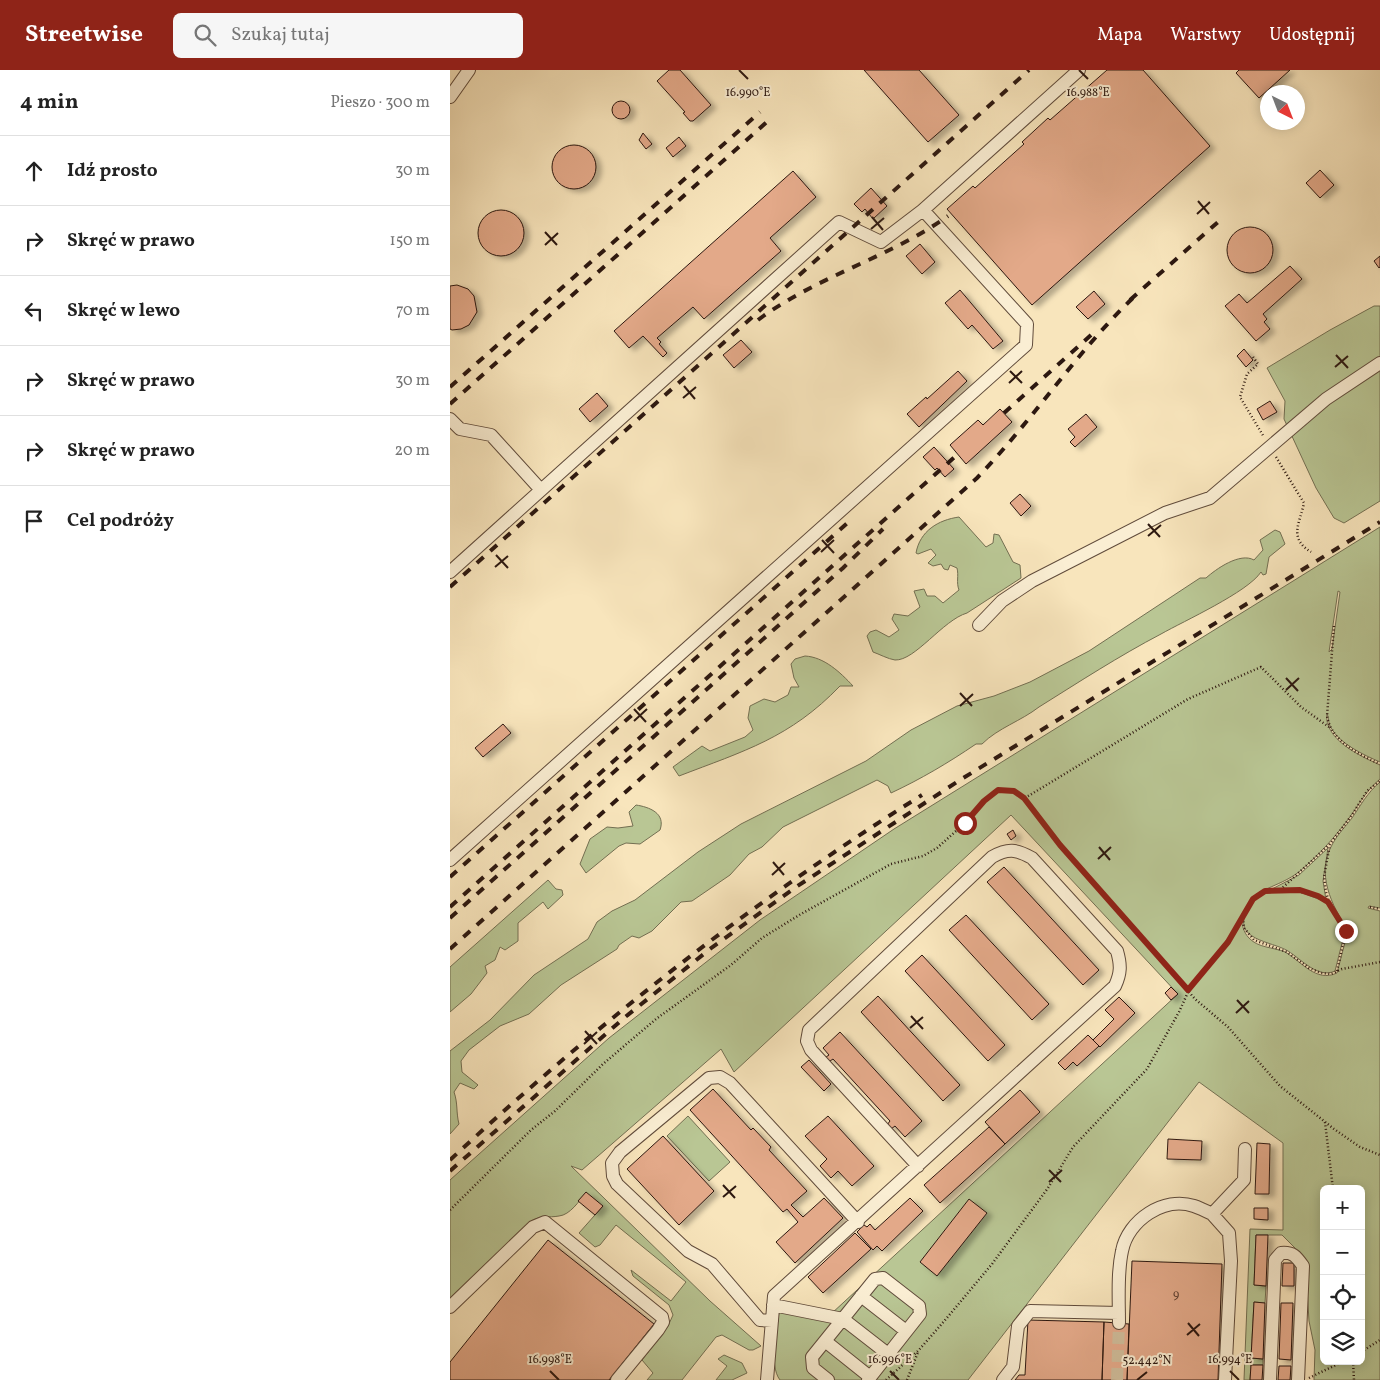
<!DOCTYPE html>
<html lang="pl">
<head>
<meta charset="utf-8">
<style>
	:root { --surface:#fff; --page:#f6f6f6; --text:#222; --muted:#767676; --line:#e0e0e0; --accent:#8f2418 }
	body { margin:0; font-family:Vollkorn,serif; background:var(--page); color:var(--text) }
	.controls { position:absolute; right:15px; bottom:15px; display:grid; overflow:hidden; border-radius:8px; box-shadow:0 2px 12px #0003 }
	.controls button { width:45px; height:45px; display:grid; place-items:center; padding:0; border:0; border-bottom:1px solid var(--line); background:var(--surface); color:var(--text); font:25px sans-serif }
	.compass { position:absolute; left:810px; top:15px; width:45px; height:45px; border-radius:50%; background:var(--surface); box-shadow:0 2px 12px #0003; rotate:138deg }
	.stop { position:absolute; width:15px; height:15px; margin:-11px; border:4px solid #8f2418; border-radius:50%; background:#fff }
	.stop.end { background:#8f2418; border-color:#fff; box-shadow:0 1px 5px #0008 }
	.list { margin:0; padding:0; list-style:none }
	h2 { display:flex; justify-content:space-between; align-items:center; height:65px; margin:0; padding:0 20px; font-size:21px }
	h2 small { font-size:16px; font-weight:400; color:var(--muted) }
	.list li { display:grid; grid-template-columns:32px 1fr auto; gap:15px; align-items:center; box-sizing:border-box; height:70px; padding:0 20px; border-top:1px solid var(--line) }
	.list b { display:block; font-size:19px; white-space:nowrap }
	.list em { font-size:16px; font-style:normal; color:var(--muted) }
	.icon { flex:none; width:28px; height:28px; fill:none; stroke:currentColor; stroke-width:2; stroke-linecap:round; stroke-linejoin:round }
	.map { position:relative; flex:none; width:930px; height:1310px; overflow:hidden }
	header { display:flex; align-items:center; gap:30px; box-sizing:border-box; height:70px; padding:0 25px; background:var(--accent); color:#fff }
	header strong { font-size:24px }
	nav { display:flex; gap:28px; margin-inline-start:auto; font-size:18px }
	.search { width:350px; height:45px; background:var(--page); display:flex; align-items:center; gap:12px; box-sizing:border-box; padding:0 18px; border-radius:8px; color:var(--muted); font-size:19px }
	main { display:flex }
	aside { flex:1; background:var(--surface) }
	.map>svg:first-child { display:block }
	.green { fill:#b9c694; stroke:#736f52; fill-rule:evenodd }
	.building { fill:#e3a989; stroke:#2d1810; filter:url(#shadow) }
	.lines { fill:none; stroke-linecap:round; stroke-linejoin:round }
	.minor-tunnel { stroke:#cfbc9a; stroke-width:12; stroke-dasharray:12 6; stroke-linecap:butt }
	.minor-casing { stroke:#604b3b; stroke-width:14 }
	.path { stroke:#2d1810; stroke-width:2.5; stroke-dasharray:1 2.5; stroke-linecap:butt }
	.minor { stroke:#faeed3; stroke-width:12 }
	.rail { stroke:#2d1810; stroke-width:4; stroke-dasharray:9 9; stroke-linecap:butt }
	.route { stroke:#8f2418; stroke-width:6 }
	.ticks { fill:none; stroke:#2d1810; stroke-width:2 }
	.labels { text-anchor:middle; stroke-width:4; stroke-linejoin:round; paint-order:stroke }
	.number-label { font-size:12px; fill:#5a3c2e }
	.ticks-label { font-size:12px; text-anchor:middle; fill:#2d1810; stroke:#faeed3; stroke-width:4; stroke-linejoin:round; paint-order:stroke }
</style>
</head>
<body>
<header>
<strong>Streetwise</strong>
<div class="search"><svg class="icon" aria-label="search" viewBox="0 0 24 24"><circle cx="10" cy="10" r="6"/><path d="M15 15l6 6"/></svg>Szukaj tutaj</div>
<nav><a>Mapa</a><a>Warstwy</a><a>Udostępnij</a></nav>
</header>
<main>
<aside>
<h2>4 min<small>Pieszo · 300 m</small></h2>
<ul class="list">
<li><svg class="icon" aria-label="ahead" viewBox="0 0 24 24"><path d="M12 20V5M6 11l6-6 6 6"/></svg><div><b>Idź prosto</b></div><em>30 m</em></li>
<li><svg class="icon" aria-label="right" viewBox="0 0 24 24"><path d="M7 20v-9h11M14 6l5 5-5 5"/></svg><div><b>Skręć w prawo</b></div><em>150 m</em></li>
<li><svg class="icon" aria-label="left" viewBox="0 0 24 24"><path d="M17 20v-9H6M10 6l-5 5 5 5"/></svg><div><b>Skręć w lewo</b></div><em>70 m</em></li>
<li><svg class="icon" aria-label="right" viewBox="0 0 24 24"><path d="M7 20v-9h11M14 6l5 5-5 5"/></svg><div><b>Skręć w prawo</b></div><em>30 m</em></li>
<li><svg class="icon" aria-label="right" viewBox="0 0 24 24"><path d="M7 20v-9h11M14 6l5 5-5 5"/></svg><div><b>Skręć w prawo</b></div><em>20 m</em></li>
<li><svg class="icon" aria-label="arrive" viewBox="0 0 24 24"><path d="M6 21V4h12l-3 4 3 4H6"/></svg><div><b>Cel podróży</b></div></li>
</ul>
</aside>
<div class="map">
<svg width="930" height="1310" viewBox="0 0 930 1310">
	<defs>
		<filter id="shadow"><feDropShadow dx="5.5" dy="3" stdDeviation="2.5" flood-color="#0004"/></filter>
	</defs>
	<rect width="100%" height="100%" fill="#f8e5bc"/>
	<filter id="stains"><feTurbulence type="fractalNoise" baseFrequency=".004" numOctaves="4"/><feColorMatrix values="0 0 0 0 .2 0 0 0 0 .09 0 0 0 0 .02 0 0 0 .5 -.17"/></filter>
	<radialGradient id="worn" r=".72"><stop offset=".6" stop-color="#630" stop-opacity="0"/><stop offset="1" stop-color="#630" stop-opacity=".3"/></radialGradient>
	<path class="green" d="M924 236H930V431L894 453 884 448 866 418 834 349 835 331 817 298 880 260Z
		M509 447 536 477 543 473 544 464 549 465 563 492 570 495 571 508 517 543C493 550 465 591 445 590 438 589 429 584 423 582L417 566 420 562 426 560 439 567 449 560 442 549 444 544 458 546 470 537 464 521 474 519 477 526H485L493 533 509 520C506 512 509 506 507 498L500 495 498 500 494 499 491 494 483 496 478 493 486 485 481 479 468 484 466 483C470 461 488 450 509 447Z
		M930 457V692C914 685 890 674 881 658 878 653 879 648 877 643 873 669 910 686 930 695V709C917 720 911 731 902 744 887 765 869 785 850 801 826 820 807 814 791 846 792 854 793 862 799 868 808 878 823 877 835 882 851 891 866 913 887 903L898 861C882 835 865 804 883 773 888 764 895 757 902 748 911 735 917 723 930 712V838L919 836 918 838 930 841V1310H864L865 1280 859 1251 857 1217 849 1182 832 1165H806L804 1215 816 1216 815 1233 804 1232 801 1288 813 1289V1295H801L800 1310H794L800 1159 833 1160V1073L749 1012 518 1310H330C318 1295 328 1254 330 1235L381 1244 728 924 561 745 284 1002 271 979 132 1100 121 1096 260 1231 311 1276 303 1280H299L272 1265 266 1267 232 1310H197L203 1303 192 1290 218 1256 223 1245 219 1235 183 1206 181 1200 221 1231 236 1212 166 1155 150 1175 145 1177 129 1163 152 1137 136 1123C129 1131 120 1145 109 1146 98 1148 92 1145 81 1151L0 1229V1110L159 968 310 850 444 759ZM888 521 890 522 882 579 879 582ZM874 1119H911V1291H874Z
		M825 460 830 462 835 474 819 487 816 504 813 505 811 502C798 522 734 551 711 564 669 586 629 612 589 637 571 651 548 658 532 674H526C498 693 471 709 441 723L438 716 427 710 333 757 312 777 299 784 280 805 242 831 231 832 202 861 189 868 182 866 169 875 167 879 111 915 79 944 50 956 19 980 11 991 12 1002 28 1015 24 1019 10 1013 4 1022C8 1033 6 1043 9 1054L0 1064V981L40 950 84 905 138 869 147 852 162 841 185 830 248 782 291 754 416 691 461 660 507 636 544 626 580 612 639 581 750 508H756C766 499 790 482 804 490L813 480 810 470Z
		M355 586C374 587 390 602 403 616H390C340 668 294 681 229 706L223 697 252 676 260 681 295 667 303 660 298 648 300 636 314 629 325 632 338 625 341 617H349L344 608 341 594 345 589Z
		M186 735C199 737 216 743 210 760L190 774 176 773 169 776 136 803 130 794 140 769 157 757 168 758 183 756 179 742Z
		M878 778 873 811 876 830 855 820 822 819 849 805Z
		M98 810 106 819 112 820 113 825 98 839 93 832 68 853V871L55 880 50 877 45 890 35 896 37 903 21 924 0 942V897Z
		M818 822H850L871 830 877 833 895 861 885 901C868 909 851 889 838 881 822 871 780 870 798 839 804 830 808 825 818 822Z
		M238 1046 280 1092 259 1111 217 1066Z
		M274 1285 292 1293 297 1303 282 1310H266L277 1296 268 1289Z"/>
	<path class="building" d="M219 0H230L261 35 243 51H240L233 43 235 42 207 11Z
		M414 0H469L509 45 478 72Z
		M657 0H693L760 76 582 235 497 139 523 116 525 118 574 74 572 72 598 48 600 50Z
		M789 0H840L809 28 786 3Z
		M162 40a9 9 0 1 1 18 0a9 9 0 1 1-18 0Z
		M193 63 202 74 196 79 189 70Z
		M229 67 236 76 223 87 216 78Z
		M102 97a22 22 0 1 1 44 0a22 22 0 1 1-44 0Z
		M870 100 884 115 870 128 856 113Z
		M343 101 366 127 320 168 331 181 254 249 243 237 207 268 211 272 209 274 217 283 213 287 193 266 179 278 164 261Z
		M421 118 437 136 423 149 415 139 412 142 404 134Z
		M28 163a23 23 0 1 1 46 0a23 23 0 1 1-46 0Z
		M777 180a23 23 0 1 1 46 0a23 23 0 1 1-46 0Z
		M470 174 485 192 472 204 456 186Z
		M930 186V197L929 198 924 191Z
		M840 196 852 209 813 244 817 249 814 252 820 259 806 271 775 236 789 224 797 233Z
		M7 215 18 219 24 226 27 242 19 255 11 259 2 260 0 259V216Z
		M510 220 553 271 543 279 522 255 518 259 495 233Z
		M644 221 655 234 638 249 626 237Z
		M291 270 302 282 284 298 273 285Z
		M794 279 803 290 796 297 787 286Z
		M508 301 517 311 469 357 457 344 476 327 477 329Z
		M147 323 158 336 140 352 129 339Z
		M820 331 827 342 813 350 807 339Z
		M550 339 562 352 516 394 500 375 528 350 533 355Z
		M636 344 647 357 625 377 620 372 625 367 618 359Z
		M484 377 504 399 495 407 487 398 485 400 473 387Z
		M570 424 581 436 571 446 560 433Z
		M53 654 61 663 33 687 25 678Z
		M563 760 566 766 561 770 557 764Z
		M554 797 649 900 633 915 537 812Z
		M516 845 599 934 582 950 499 860Z
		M472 885 555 975 538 991 455 901Z
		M721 917 728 924 721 930 715 923Z
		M428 926 510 1015 493 1031 411 942Z
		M669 927 685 943 650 977 643 970 664 949 655 940Z
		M390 962 472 1051 455 1067 445 1056 441 1059 437 1055 440 1051 383 989 380 991 376 987 379 985 373 978Z
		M638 965 649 976 627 996 623 992 615 1000 608 993Z
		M359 990 381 1014 374 1021 351 997Z
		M263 1019 301 1060 303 1058 321 1077 319 1080 357 1121 341 1135 353 1147 374 1128 393 1148 345 1193 326 1172 348 1152 337 1139 333 1142 240 1040Z
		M570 1020 590 1042 555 1074 535 1052Z
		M378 1046 424 1096 402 1116 388 1101 381 1108 370 1096 377 1089 355 1066Z
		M539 1057 555 1074 490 1133 474 1115Z
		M213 1066 264 1121 229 1155 177 1099Z
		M718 1069 752 1071 751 1090 717 1089Z
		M807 1073 820 1074 819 1124H805Z
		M136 1122 153 1136 145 1145 128 1131Z
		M460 1128 473 1141 432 1181 427 1176 423 1180 407 1162 414 1155 417 1157 420 1154 425 1160Z
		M519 1129 537 1143 487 1206 470 1192Z
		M804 1138H818V1150L804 1149Z
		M405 1163 421 1179 373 1223 358 1207Z
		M806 1165H818L816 1216 804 1215Z
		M98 1170 204 1254 159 1310H0V1292Z
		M682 1191 772 1194 768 1310H677Z
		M833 1193H844V1216H832Z
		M804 1232 815 1233 813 1289 801 1288Z
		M831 1233H843L841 1290 829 1289Z
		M578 1250 654 1252 652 1310H565L569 1305H575Z
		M654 1252 679 1254 677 1310H652Z
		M801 1295H813L812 1310H800Z
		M829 1296H841L840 1310H828Z"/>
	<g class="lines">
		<path class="minor-tunnel" d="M667 1310 669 1253"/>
		<g class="minor-casing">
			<path id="minor" d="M0 27 19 0
				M0 349 10 359 41 365 91 420
				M0 502 389 152 431 172 473 140 629 0
				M529 555 552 531 582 511 715 443 760 428 876 329 930 293
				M0 790 576 275 577 254 473 140
				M762 1144 779 1163 781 1191 775 1310
				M411 1226 456 1261
				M323 1235 393 1249 438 1284
				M0 1237 83 1157 95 1152 212 1247 213 1252 208 1260 167 1310
				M322 1251 310 1250 262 1194 238 1181 167 1114 163 1106 162 1093 170 1082 259 1008 270 1007 280 1013 408 1152
				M669 1253C669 1230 667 1204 672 1181 678 1150 714 1126 744 1136 750 1138 756 1141 762 1144L794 1110 795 1079
				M375 1271 420 1307
				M317 1310 324 1226 665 916C671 903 671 895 667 881L582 788C566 779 558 778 542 787L359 960 357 971 361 980 468 1096
				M378 1310 363 1298 362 1287 425 1209 433 1208 469 1236 470 1244 418 1310
				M553 1310 563 1297 568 1256 580 1241 669 1243
				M820 1310 825 1190 831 1183C843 1182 846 1186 853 1196L848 1310"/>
		</g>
		<path class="path" d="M803 287 808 294 797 304 790 327 814 367
			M826 387 854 433C850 453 838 468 861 482
			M884 556 877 646C881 671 908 684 930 694
			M575 728 738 629 811 597 851 637 879 657
			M880 774 830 820 809 823 795 841 793 849 794 858 804 870 837 882 859 898 871 903 881 904 892 899 930 892
			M830 820 860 823 878 832
			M920 837 930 839
			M887 901 896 861 880 836 876 822 874 807 880 774 902 745 917 721 930 711
			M875 1052 883 1119
			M0 1140 81 1060 105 1041 153 994 206 949 281 895 312 868 351 844 441 794 473 786 487 778 515 753 534 731 548 720 564 721 575 728 610 775 745 929 778 957 830 1016 884 1059 910 1077 930 1085
			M911 1282 930 1270
			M903 1291 904 1310
			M859 1308 894 1291
			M436 1310 468 1281 496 1249 542 1194 598 1118 623 1077 697 999 729 942 739 920 778 872 793 849
			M457 1310 468 1282"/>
		<use href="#minor" class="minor"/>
		<path class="rail" d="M680 230 768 152
			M308 250C367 206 439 188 498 146
			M0 317 310 42
			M0 334 319 50
			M554 343 641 265
			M0 517 579 0
			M0 807 402 449
			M0 837 508 384
			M0 848 393 498 433 459
			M0 879 527 408C583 350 627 281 685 226
			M0 1090C148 953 301 832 472 725
			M0 1101 174 948 260 879 346 817 510 710 930 452"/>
	</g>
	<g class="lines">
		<path class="route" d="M515 753 534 731 548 720 564 721 574 728 610 775 738 920 778 872 803 829 815 821 850 820 868 826 878 832 896 861"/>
	</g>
	<path class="ticks" d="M289 0 298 9M629 0 638 9M748 131 759 144M747 144 760 132M422 147 433 160M421 159 434 148M95 162 107 175M95 175 108 163M886 285 898 298M885 297 898 286M560 301 572 313M559 313 572 301M234 316 245 329M233 328 246 317M698 454 710 467M698 466 711 455M372 470 384 483M371 482 384 470M46 485 58 498M45 497 58 486M836 608 848 621M836 620 849 608M510 623 522 636M510 636 523 624M184 639 196 652M184 651 197 639M649 777 660 790M648 789 661 777M323 792 334 805M322 805 335 793M787 930 799 943M786 943 799 931M461 946 473 959M460 958 473 947M135 961 147 974M134 974 147 962M599 1100 611 1112M599 1112 612 1100M273 1115 285 1128M273 1127 286 1116M738 1253 749 1266M737 1265 750 1254M100 1301 109 1310M440 1301 449 1310M780 1301 789 1310M687 1310 697 1302"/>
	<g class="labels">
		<g class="number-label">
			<text x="726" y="1228">9</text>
		</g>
	</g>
	<g class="ticks-label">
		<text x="298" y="26">16.990°E</text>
		<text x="638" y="26">16.988°E</text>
		<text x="100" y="1293">16.998°E</text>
		<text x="440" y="1293">16.996°E</text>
		<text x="780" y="1293">16.994°E</text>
		<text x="697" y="1294">52.442°N</text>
	</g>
	<rect width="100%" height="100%" filter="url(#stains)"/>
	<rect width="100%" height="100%" fill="url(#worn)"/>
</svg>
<div class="controls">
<button>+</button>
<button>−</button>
<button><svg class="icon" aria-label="locate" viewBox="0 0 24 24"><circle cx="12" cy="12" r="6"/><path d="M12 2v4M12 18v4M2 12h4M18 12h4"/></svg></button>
<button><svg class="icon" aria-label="layers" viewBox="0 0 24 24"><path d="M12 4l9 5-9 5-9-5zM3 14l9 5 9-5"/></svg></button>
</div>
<svg class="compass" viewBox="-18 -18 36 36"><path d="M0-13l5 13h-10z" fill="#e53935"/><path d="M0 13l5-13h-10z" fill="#767676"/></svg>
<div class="stop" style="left:515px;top:753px"></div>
<div class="stop end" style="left:896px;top:861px"></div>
</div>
</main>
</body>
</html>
